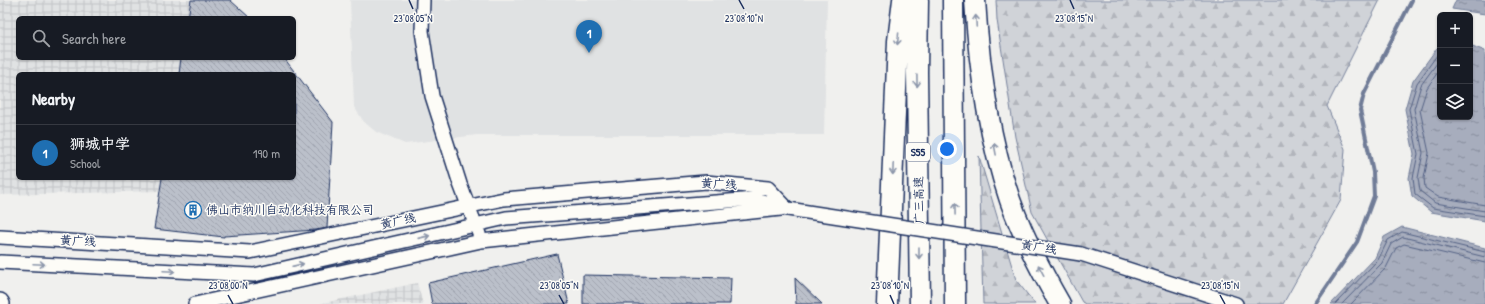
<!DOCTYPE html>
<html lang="en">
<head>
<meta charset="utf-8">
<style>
	:root { --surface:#171b24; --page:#242831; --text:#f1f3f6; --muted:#9ea1a6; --line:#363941; --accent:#1f6fb2 }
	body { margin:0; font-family:"Patrick Hand","LXGW WenKai TC",sans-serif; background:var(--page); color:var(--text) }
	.controls { position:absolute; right:12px; top:12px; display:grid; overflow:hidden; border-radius:6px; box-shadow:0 1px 3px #0004 }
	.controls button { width:36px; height:36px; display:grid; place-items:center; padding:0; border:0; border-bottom:1px solid var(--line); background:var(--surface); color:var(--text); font:20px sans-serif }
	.you { position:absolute; left:947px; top:149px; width:14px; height:14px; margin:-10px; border:3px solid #fff; border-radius:50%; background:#1a73e8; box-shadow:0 0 0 6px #1a73e833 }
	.badge { display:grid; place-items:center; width:26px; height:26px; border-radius:50%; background:var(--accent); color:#fff; font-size:13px; font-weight:700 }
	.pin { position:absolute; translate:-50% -33px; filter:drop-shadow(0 1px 2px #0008) }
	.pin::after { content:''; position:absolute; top:21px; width:14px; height:12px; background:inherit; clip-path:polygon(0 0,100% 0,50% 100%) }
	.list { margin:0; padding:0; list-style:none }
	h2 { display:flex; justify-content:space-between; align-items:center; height:52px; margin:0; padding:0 16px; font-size:17px }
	h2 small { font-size:13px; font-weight:400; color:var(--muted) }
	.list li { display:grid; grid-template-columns:26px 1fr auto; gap:12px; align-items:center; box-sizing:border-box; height:56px; padding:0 16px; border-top:1px solid var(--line) }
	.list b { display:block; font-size:15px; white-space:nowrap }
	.list p { margin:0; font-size:13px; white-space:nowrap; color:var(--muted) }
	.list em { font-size:13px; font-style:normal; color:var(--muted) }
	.icon { flex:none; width:22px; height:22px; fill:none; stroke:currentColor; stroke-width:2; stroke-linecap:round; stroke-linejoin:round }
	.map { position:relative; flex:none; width:1485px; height:304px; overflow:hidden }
	.search { position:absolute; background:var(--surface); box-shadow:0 1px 3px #0004; left:16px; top:16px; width:280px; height:44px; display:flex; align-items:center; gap:10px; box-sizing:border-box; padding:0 14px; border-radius:6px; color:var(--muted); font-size:15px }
	.panel { position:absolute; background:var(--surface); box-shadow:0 1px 3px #0004; left:16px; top:72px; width:280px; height:108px; border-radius:6px }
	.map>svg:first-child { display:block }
	.built { fill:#e0e2e3 }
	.industrial { fill:url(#industrial-grid) }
	.forest { fill:url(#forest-firs); stroke:#76819b }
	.water { fill:url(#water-ripples); stroke:#6f7b97 }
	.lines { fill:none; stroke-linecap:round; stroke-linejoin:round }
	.shore { stroke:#536184; stroke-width:1 }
	.stream { stroke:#6f7b97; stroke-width:4 }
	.building { fill:url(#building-back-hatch); stroke:#1b2f5e }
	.minor-casing { stroke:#1b2f5e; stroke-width:16 }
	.major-casing { stroke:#1b2f5e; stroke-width:20 }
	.highway-casing { stroke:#1b2f5e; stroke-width:23 }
	.minor { stroke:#fdfcf7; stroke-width:13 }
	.major { stroke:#fdfcf7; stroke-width:17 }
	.highway { stroke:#fdfcf7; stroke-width:20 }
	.minor-bridge-casing { stroke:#1b2f5e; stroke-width:16; stroke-linecap:butt }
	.minor-bridge { stroke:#fdfcf7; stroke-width:13 }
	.oneway { stroke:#8c96aa }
	.ticks { fill:none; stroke:#1b2f5e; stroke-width:1.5 }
	.labels { text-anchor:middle; stroke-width:3; stroke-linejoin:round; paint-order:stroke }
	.shield { fill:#fdfcf7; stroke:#5f6c8c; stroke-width:1 }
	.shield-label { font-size:11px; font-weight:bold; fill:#1b2f5e }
	.street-label { font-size:12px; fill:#1b2f5e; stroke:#fdfcf7 }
	.poi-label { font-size:12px; fill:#1b2f5e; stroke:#fdfcf7; text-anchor:start }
	.ticks-label { font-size:10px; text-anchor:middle; fill:#1b2f5e; stroke:#fdfcf7; stroke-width:3; stroke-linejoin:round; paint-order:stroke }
</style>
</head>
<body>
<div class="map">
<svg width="1485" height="304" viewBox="0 0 1485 304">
	<defs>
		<pattern id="industrial-grid" width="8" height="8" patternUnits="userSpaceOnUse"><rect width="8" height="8" fill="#e0e2e3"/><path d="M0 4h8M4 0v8" fill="none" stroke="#c0c2c5"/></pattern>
		<pattern id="forest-firs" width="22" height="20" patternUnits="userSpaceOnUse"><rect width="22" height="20" fill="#d0d3d8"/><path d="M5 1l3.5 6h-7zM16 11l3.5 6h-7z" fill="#b2b5bc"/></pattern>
		<pattern id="water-ripples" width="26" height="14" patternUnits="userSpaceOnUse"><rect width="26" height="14" fill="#a7adbd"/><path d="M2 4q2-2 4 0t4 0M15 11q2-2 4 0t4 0" fill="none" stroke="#878d9d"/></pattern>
		<pattern id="building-back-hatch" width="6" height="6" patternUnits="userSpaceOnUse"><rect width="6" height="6" fill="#bbc0ca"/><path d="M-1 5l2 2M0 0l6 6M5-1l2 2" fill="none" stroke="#a0a5b0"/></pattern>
	</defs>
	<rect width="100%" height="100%" fill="#f0f0ee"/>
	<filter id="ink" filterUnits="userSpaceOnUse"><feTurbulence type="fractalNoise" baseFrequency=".025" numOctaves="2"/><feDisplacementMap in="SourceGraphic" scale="8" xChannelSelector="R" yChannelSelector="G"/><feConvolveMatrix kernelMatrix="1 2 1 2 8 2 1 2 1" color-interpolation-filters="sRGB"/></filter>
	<g filter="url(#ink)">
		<path class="built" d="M350 0H827L824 135H477L405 144 376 132 364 122 354 107Z"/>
		<path class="industrial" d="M0 0H191L188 18H18V58H181L179 74H18V178H162L160 191 0 195Z
			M417 283 423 304H319Z"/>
		<path class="forest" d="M996 0H1380L1327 106 1345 149 1341 200 1283 304H1085L1082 302 1032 212 1015 137 997 20Z
			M979 156 1016 280 1035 304H983Z"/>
		<path class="water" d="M1456 0H1485V14L1452 9Z
			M1470 45 1485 51V221L1431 212 1412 196 1409 178 1414 154 1405 109 1413 81 1437 48 1440 47V117H1470Z
			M1402 227 1485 248V304H1331L1375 258 1384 237Z"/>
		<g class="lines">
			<path class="shore" d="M1440 51 1417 83 1409 109 1418 154 1413 178 1415 194 1433 208 1485 216
				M1440 59 1421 85 1414 109 1423 153 1418 178 1420 191 1435 203 1485 211
				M1440 69 1427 88 1420 110 1429 153 1424 178 1425 188 1438 197 1485 205
				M1335 304 1378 260 1388 240 1402 232 1485 252
				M1342 304 1382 263 1391 244 1403 237 1485 257
				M1351 304 1386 268 1396 248 1404 244 1485 263"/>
			<path class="stream" d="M1315 304 1357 242 1374 196 1373 172 1360 110 1364 94 1412 0"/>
		</g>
		<path class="building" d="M191 0H230L250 18H188Z
			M181 58H284L333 122 327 228 316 230 224 236V237L154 229 162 178H294V74H179Z
			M557 254 569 304H432L428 283Z
			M583 275 731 278 730 304H583Z
			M795 278 822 304H796Z"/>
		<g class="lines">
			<g class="minor-casing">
				<path id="minor" d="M423 0 422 31 432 96 460 184 479 234
					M0 237 250 252 504 199 706 182 768 188 788 209 755 199 506 218 254 275 0 262
					M1081 254 1236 304
					M195 304 481 241 781 209"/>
			</g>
			<g class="major-casing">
				<path id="major" d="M0 302 1 304"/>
			</g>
			<g class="highway-casing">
				<path id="highway" d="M918 0 917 72 920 304
					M953 0 955 304
					M975 0C979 68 988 136 1010 200 1023 237 1041 271 1060 304
					M887 304 898 41 903 0"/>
			</g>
			<use href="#minor" class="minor"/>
			<use href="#major" class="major"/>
			<use href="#highway" class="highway"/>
			<g class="minor-bridge-casing">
				<path id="minor-bridge" d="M788 209 1081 254"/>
			</g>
			<use href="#minor-bridge" class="minor-bridge"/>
		</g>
		<defs><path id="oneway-shaft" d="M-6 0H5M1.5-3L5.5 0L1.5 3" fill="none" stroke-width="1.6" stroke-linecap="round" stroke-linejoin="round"/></defs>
		<g class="oneway">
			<use href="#oneway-shaft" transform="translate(976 21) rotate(-93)"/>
			<use href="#oneway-shaft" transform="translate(898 39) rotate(96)"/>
			<use href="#oneway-shaft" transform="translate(917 81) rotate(89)"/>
			<use href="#oneway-shaft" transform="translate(995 149) rotate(-101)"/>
			<use href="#oneway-shaft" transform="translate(893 169) rotate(92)"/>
			<use href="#oneway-shaft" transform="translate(955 209) rotate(-91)"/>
			<use href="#oneway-shaft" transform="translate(424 237) rotate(-13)"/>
			<use href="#oneway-shaft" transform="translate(919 253) rotate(90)"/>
			<use href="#oneway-shaft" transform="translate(39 264) rotate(3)"/>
			<use href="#oneway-shaft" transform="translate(298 265) rotate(-13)"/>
			<use href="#oneway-shaft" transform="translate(1041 270) rotate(-118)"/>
			<use href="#oneway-shaft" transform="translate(169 271) rotate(3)"/>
		</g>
	</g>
	<path class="ticks" d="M409 0 413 9M739 0 744 9M1070 0 1074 9M228 295 233 304M559 295 564 304M890 295 894 304M1220 295 1225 304"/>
	<defs>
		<g id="building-ring" transform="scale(0.9)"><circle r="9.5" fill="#fdfcf7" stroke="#1f6fb2" stroke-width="1.5"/><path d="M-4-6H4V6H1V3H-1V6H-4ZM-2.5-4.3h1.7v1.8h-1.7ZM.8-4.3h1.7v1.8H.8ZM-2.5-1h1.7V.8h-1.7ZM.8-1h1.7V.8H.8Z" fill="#1f6fb2"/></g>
	</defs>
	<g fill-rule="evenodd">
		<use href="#building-ring" x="193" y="210"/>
	</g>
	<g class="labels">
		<rect class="shield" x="906" y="143" width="24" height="18" rx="3"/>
		<g class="shield-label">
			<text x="918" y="156">S55</text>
		</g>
		<g class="street-label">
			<text transform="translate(719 184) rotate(3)" y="4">黄广线</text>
			<text transform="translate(919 200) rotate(-91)" y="4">广三高速</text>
			<text transform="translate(398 221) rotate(-12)" y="4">黄广线</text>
			<text transform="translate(78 241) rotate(3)" y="4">黄广线</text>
			<text transform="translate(1039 247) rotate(9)" y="4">黄广线</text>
		</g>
		<g class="poi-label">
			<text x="206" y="214">佛山市纳川自动化科技有限公司</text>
		</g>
	</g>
	<g class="ticks-label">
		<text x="413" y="22">23°08'05"N</text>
		<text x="744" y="22">23°08'10"N</text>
		<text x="1074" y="22">23°08'15"N</text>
		<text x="228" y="289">23°08'00"N</text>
		<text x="559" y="289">23°08'05"N</text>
		<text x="890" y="289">23°08'10"N</text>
		<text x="1220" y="289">23°08'15"N</text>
	</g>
</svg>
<div class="controls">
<button>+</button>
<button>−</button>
<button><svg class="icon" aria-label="layers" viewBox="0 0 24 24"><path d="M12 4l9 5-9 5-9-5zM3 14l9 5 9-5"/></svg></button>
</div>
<div class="you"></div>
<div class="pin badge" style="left:589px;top:53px">1</div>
<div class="search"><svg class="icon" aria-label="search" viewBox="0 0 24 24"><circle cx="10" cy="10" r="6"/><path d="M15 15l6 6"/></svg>Search here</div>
<section class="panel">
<h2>Nearby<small></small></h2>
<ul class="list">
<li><span class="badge">1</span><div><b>狮城中学</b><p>School</p></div><em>190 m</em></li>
</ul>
</section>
</div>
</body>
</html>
